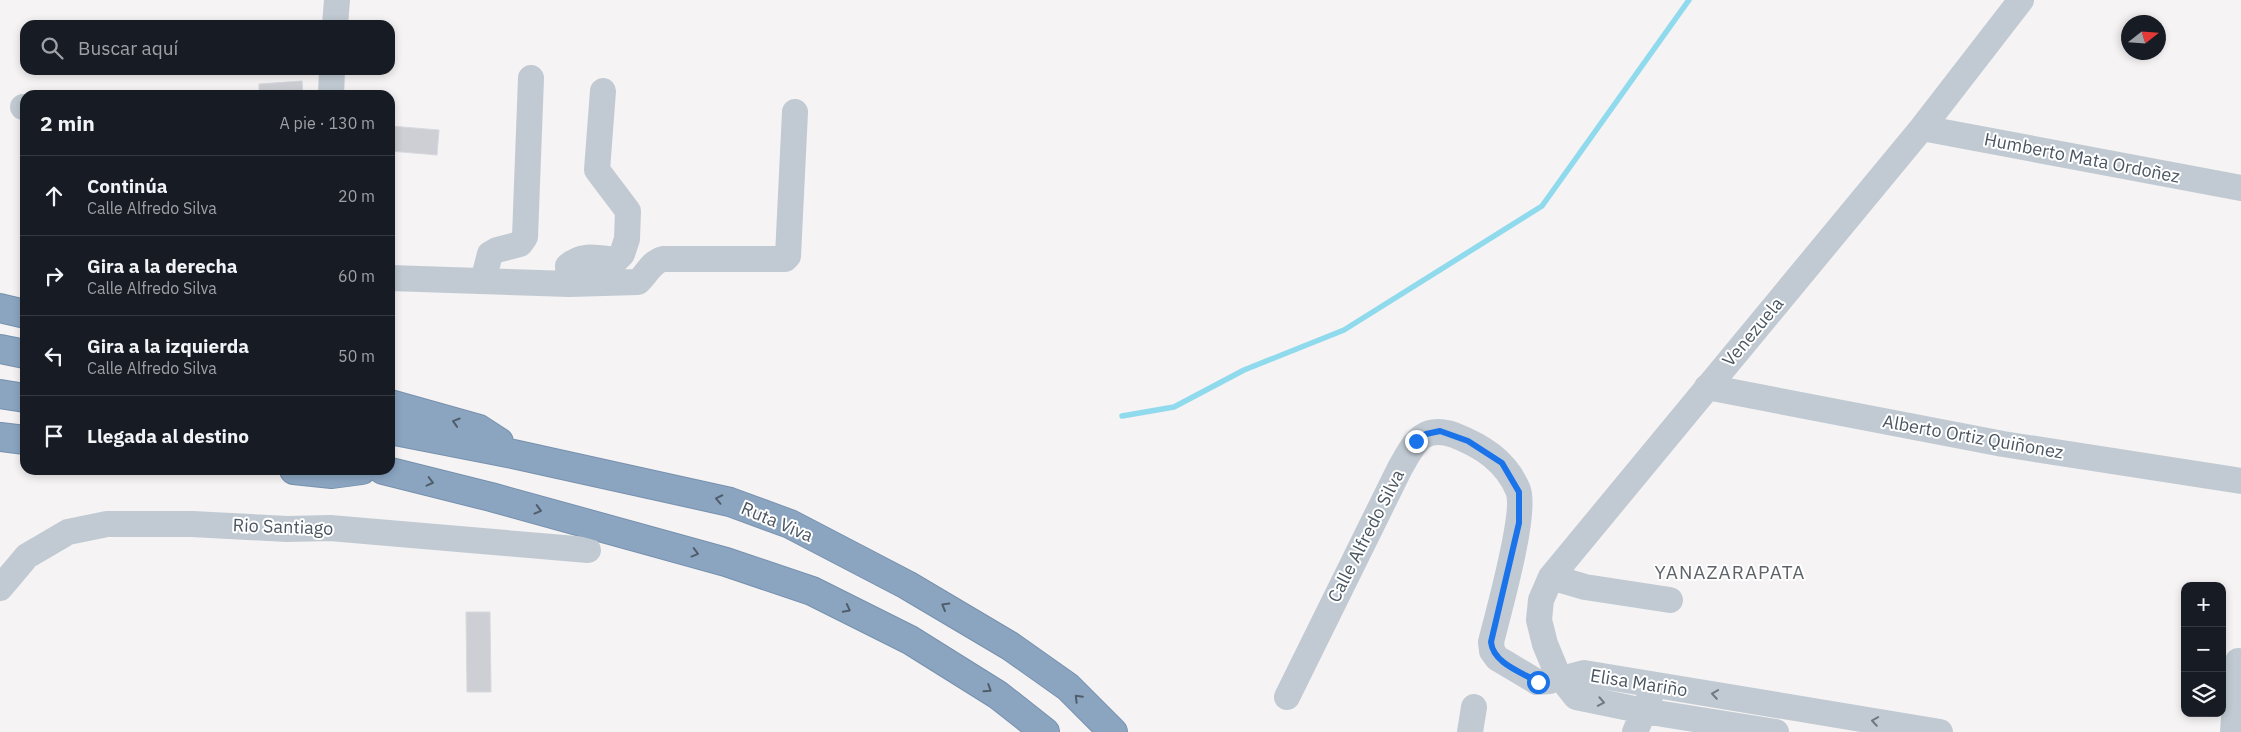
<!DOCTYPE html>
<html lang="es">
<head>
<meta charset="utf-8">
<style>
	:root { --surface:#171b24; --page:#242831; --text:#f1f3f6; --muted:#9ea1a6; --line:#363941 }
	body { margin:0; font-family:"IBM Plex Sans",sans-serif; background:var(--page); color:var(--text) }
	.controls { position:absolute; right:15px; bottom:15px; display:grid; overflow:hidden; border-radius:10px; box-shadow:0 2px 8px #0003 }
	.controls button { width:45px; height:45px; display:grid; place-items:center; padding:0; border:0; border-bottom:1px solid var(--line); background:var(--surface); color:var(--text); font:25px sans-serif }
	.compass { position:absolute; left:2121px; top:15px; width:45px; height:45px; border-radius:50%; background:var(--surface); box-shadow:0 2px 8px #0003; rotate:73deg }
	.stop { position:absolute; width:15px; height:15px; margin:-11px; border:4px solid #1a73e8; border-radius:50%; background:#fff }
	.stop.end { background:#1a73e8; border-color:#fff; box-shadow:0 1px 5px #0008 }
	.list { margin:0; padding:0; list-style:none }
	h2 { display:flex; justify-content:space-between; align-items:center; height:65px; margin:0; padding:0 20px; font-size:21px }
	h2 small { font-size:16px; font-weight:400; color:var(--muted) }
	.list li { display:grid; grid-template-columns:32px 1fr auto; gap:15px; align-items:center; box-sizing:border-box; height:80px; padding:0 20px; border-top:1px solid var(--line) }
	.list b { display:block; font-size:19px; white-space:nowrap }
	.list p { margin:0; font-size:16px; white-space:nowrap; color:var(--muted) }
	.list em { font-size:16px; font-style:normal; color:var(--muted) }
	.icon { flex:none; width:28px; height:28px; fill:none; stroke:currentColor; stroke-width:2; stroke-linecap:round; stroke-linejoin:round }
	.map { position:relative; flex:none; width:2241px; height:732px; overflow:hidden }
	.search { position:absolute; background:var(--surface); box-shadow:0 2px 8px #0003; left:20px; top:20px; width:375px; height:55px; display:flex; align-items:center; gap:12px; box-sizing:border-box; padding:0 18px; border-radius:15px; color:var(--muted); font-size:19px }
	.panel { position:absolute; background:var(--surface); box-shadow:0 2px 8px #0003; left:20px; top:90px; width:375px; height:385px; border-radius:15px }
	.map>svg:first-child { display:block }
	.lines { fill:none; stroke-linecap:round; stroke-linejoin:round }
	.stream { stroke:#90daee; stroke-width:5.5 }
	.building { fill:#cdcfd5; stroke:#d7d9de }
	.highway-casing { stroke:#7690ad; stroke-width:30 }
	.minor { stroke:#c1cad2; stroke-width:26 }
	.highway { stroke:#8ba5c1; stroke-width:28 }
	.oneway { stroke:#505e6b }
	.oneway2 { stroke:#6e7983 }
	.route { stroke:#1a73e8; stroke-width:6 }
	.labels { text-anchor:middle; stroke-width:4; stroke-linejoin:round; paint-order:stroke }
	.street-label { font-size:18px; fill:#4a5661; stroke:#fff }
	.neighbourhood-label { font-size:19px; letter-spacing:1px; fill:#5f6368; stroke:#fff }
</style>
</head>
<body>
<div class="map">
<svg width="2241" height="732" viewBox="0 0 2241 732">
	<rect width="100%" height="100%" fill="#f5f3f3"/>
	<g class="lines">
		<path class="stream" d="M1122 416 1174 407 1244 370 1344 330 1542 206 1689 0"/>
	</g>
	<path class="building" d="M302 81 303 95H259V84Z
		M390 126 439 130 437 155 390 151Z
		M466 612H490L491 692H467Z"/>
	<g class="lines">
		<g class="highway-casing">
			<path id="highway" d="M0 308 25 314
				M0 349 25 354
				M0 394 25 398
				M390 404 479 429 499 442
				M390 430 513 454 730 502 790 524 907 585 1010 646 1068 687 1113 732
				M0 437 25 440
				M294 470 332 474 362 470
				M383 470 491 497 726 562 812 591 910 640 998 695 1045 732"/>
		</g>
		<path class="minor" d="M335 25 337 0
			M331 95 332 70
			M23 107H25
			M1922 128 2241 188
			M390 278 569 284 638 282C647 274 651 262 663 259H785L788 256 795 112
			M483 281 490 254 497 250 520 244 525 237 531 78
			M569 284 568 266C583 253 598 258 616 260L622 254 627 239 628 211 597 170 603 91
			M1707 387 2003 444 2241 481
			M1551 577 1585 587 1670 600
			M0 588 27 556 68 532 107 524H192L287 529 330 528 588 550
			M1561 679 1584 673 1940 732
			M1287 697 1400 468C1414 444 1422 424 1454 435 1482 446 1506 461 1518 490 1527 512 1498 614 1491 642L1492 651 1497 658 1537 682 1550 681 1557 673
			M1470 732 1474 707
			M1635 732 1651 694
			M1776 732 1644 711 1576 697 1557 673 1545 644 1539 620 1541 600 1551 577 1922 128 2021 0
			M2233 732 2238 661"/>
		<use href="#highway" class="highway"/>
	</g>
	<defs><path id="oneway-chevron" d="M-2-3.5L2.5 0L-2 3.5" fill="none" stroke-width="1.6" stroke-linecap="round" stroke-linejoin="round" transform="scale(1.25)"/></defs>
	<g class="oneway">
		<use href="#oneway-chevron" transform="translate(456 422) rotate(-163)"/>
		<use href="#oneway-chevron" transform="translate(430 482) rotate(14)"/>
		<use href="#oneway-chevron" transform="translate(719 499) rotate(-168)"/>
		<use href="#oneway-chevron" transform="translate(538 510) rotate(15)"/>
		<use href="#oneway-chevron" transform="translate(695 553) rotate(15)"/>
		<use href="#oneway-chevron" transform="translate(945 606) rotate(-150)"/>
		<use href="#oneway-chevron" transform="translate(847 609) rotate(27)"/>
		<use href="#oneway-chevron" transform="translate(988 689) rotate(33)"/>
		<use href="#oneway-chevron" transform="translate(1078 698) rotate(-135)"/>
	</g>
	<g class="oneway2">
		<use href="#oneway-chevron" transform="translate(1715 694) rotate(-171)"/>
		<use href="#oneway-chevron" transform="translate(1601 702) rotate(11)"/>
		<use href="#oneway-chevron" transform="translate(1875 721) rotate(-171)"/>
	</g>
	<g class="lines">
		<path class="route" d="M1416 441 1426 434 1440 431 1468 441 1502 463 1519 492V523L1491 642C1493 663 1521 672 1538 682"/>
	</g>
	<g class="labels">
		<g class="street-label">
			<text transform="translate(2082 158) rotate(11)" y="6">Humberto Mata Ordoñez</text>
			<text transform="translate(1753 332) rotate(-50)" y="6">Venezuela</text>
			<text transform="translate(1973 437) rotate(10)" y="6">Alberto Ortiz Quiñonez</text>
			<text transform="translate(777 522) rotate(23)" y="6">Ruta Viva</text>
			<text transform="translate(283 527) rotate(2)" y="6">Rio Santiago</text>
			<text transform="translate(1366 536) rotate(-63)" y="6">Calle Alfredo Silva</text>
			<text transform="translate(1639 683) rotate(9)" y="6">Elisa Mariño</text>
		</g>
		<g class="neighbourhood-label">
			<text x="1730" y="579">YANAZARAPATA</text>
		</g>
	</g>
</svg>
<div class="controls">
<button>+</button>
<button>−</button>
<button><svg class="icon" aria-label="layers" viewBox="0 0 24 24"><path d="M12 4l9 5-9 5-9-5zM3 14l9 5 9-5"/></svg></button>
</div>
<svg class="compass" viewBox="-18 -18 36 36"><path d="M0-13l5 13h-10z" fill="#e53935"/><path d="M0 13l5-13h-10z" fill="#9ea1a6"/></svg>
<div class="stop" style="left:1538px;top:682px"></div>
<div class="stop end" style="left:1416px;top:441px"></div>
<div class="search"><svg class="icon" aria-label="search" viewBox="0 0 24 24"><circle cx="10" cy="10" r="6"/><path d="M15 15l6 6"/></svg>Buscar aquí</div>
<section class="panel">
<h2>2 min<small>A pie · 130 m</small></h2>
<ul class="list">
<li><svg class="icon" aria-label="ahead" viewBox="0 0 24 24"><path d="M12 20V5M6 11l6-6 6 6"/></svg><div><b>Continúa</b><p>Calle Alfredo Silva</p></div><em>20 m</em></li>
<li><svg class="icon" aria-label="right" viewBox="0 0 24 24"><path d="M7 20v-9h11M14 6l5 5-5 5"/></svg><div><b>Gira a la derecha</b><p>Calle Alfredo Silva</p></div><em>60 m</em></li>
<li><svg class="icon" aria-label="left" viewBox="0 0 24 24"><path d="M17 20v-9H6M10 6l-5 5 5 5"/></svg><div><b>Gira a la izquierda</b><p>Calle Alfredo Silva</p></div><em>50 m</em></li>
<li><svg class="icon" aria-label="arrive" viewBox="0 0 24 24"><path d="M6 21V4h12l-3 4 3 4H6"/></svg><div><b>Llegada al destino</b></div></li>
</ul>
</section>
</div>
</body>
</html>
